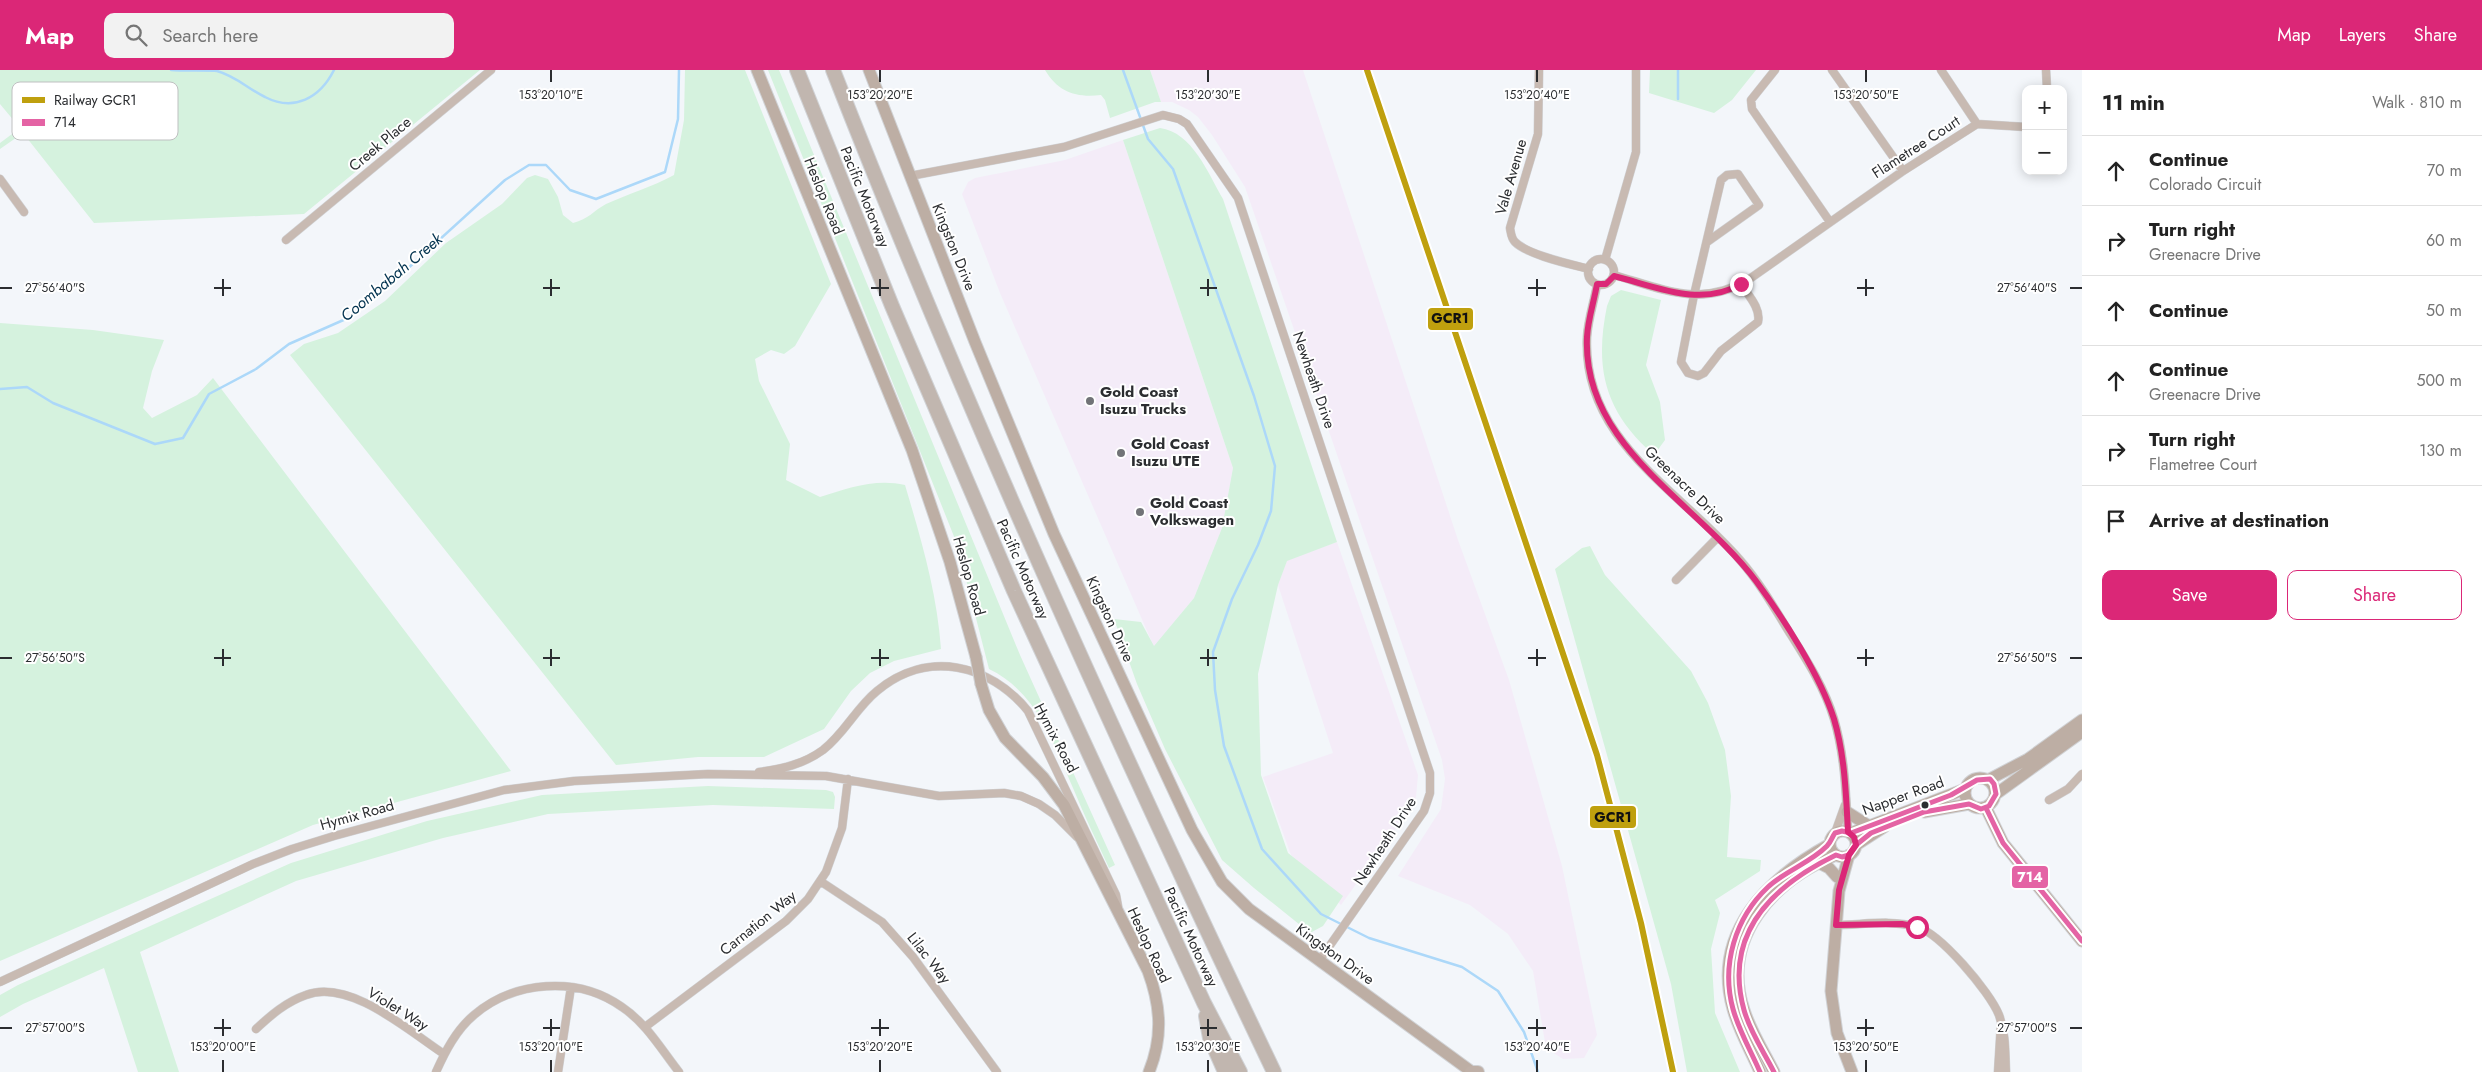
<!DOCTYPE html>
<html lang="en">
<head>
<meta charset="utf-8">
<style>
	:root { --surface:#fff; --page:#f2f2f2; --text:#222; --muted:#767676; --line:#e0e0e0; --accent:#db2777 }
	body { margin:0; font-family:Jost,sans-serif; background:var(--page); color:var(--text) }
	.controls { position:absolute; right:15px; top:15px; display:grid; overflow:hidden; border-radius:10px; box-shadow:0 2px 12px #0003 }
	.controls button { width:45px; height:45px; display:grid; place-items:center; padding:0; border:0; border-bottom:1px solid var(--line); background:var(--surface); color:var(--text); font:25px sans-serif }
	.stop { position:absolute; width:15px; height:15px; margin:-11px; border:4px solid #db2777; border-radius:50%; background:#fff }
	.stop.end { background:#db2777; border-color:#fff; box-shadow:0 1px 5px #0008 }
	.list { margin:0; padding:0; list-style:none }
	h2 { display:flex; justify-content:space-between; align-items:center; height:65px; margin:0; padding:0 20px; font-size:21px }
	h2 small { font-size:16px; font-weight:400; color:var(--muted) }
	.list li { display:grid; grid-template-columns:32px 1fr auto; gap:15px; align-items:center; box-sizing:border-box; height:70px; padding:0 20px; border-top:1px solid var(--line) }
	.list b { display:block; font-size:19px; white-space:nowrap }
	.list p { margin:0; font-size:16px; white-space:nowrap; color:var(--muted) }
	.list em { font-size:16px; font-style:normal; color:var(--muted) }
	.actions { display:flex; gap:10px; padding:15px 20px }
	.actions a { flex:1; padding:11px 0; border:1px solid var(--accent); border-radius:10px; text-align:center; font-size:18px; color:var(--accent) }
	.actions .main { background:var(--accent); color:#fff }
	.icon { flex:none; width:28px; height:28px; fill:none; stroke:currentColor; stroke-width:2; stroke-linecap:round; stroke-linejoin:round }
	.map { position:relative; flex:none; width:2082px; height:1002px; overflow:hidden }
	header { display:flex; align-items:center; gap:30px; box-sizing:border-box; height:70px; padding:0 25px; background:var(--accent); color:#fff }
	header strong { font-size:24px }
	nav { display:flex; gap:28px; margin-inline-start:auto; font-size:18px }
	.search { width:350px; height:45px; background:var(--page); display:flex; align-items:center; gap:12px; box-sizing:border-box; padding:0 18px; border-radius:10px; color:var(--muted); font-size:19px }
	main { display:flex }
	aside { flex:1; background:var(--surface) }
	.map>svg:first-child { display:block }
	.industrial { fill:#f4ecf8 }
	.green { fill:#d5f2de }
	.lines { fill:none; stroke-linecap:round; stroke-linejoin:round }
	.stream { stroke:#acd8f9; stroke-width:2.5 }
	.street-casing { stroke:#d0d2d5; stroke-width:9 }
	.secondary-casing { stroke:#d0d2d5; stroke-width:13 }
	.primary-casing { stroke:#d0d2d5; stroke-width:14 }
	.highway-casing { stroke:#d0d2d5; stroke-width:16 }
	.street { stroke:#c8bab2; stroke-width:8 }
	.secondary { stroke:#bdaea4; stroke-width:11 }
	.primary { stroke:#bfb0a7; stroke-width:12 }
	.highway { stroke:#c1b6af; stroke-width:14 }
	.secondary-bridge-casing { stroke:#d0d2d5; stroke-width:13; stroke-linecap:butt }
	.secondary-bridge { stroke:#bdaea4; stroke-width:11 }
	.bus-1-casing { stroke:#fff; stroke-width:9 }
	.bus-1 { stroke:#e463a4; stroke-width:5 }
	.rail-1-casing { stroke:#fff; stroke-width:10 }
	.rail-1 { stroke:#bfa00e; stroke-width:6 }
	.route { stroke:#db2777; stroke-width:6 }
	.ticks { fill:none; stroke:#2b2d30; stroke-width:2 }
	.poi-dot { fill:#717377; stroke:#fff; stroke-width:2 }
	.bus-dot { fill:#2b2d30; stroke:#fff; stroke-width:2 }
	.labels { text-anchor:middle; stroke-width:4; stroke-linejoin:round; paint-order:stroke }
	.street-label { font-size:15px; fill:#2b2d30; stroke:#fff }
	.poi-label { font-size:15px; font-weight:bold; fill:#2b2d30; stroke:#fff; text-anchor:start }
	.water-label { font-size:16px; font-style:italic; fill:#00314e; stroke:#fff }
	.key { fill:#fff; stroke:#bfc0c1; stroke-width:1 }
	.key-label { font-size:14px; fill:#2b2d30 }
	.ticks-label { font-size:12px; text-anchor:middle; fill:#2b2d30; stroke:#fff; stroke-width:4; stroke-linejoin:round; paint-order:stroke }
	.line-badge { stroke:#fff; stroke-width:2 }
	.badge-label { font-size:14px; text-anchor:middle; font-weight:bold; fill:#fff }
	.pale-badge-label { font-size:14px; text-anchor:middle; font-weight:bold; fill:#111 }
</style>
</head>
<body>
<header>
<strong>Map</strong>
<div class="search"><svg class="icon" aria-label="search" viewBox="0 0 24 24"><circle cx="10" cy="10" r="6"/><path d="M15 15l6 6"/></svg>Search here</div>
<nav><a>Map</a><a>Layers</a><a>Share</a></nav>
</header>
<main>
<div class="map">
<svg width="2082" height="1002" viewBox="0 0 2082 1002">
	<rect width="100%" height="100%" fill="#f3f6fa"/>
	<path class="industrial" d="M1150 0H1303L1458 470 1509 610 1562 796 1597 965 1584 988 1563 989 1546 978 1533 901 1508 864 1470 835 1398 806 1441 739 1445 709 1442 690 1245 117 1212 65 1198 47 1189 40 1172 32H1161Z
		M1123 70 1233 398 1222 458 1194 528 1154 577 1000 223 962 124 968 112 975 108 1065 90Z
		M1337 472 1418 705 1416 727 1411 738 1341 835 1291 785 1263 707 1333 683 1278 515 1287 490Z"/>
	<path class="green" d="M0 0H480L304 144 94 153 23 63 0 79V73L20 58 0 34Z
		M685 0H745L831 214 795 276 784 284 771 280 755 289 759 311 790 374 786 410 820 427C848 418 876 408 905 415 921 469 937 522 941 579L894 591 870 603 851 621 824 659 764 687H698L616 695 290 285 304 274 338 263 385 231 446 173 502 134 527 108 535 105 548 109 558 127 563 145 573 153C589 149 593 141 606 134 628 124 652 117 674 105L684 50Z
		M768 0H779L1020 585 1115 795 1109 798C1097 772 1084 745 1073 718 1053 673 1037 622 989 599L957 474Z
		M1045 0H1150L1161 32H1155L1110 48 1105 30 1101 25C1076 28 1058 22 1045 0Z
		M1650 0H1756L1732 30 1714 43 1649 23Z
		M1160 58C1192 62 1208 103 1223 129L1337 472 1287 491 1278 515 1258 604 1261 705 1288 783 1343 826 1323 856 1310 863 1254 818 1222 790 1165 679 1137 614 1114 549 1141 552 1154 576 1194 528 1222 458 1233 398 1123 70Z
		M1621 220 1661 230 1646 295 1660 332 1665 370 1654 385C1605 342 1594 299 1607 236L1611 226Z
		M0 253 93 260 164 270 152 301 143 338 152 348 197 325 213 308 511 701 313 755 0 891Z
		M1590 476 1605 505 1691 601 1708 633 1725 680 1731 726 1727 787 1761 790 1760 801 1715 830 1720 843 1711 879 1715 943 1740 1002H1687L1671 914 1555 499 1582 478Z
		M708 716 826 720 833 722 835 727 834 739 713 735 548 744 443 768 296 811 140 882 179 1002H138L104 898 23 934 0 947V925L18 915 291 793 427 751 542 725Z"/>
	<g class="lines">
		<path class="stream" d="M171 0C182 1 209 0 217 1 236 6 248 19 265 27 294 42 320 28 334 0
			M1123 0 1148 69 1173 99 1254 326 1275 396 1271 441 1258 475 1232 529 1213 582 1215 620 1224 676 1262 779 1321 844 1369 868 1462 897 1498 921 1524 962 1538 1002
			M1678 0V29
			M0 319 27 317 53 333 155 374 183 368 209 324 256 299 289 274 348 248 405 201 505 110 529 95H546L570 120 596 129 665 102 678 49 679 0"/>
		<g class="street-casing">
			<path id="street" d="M1539 0 1538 64 1510 158C1511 163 1511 168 1515 172 1528 185 1570 194 1589 199
				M1775 0 1751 30 1752 39 1830 152
				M1832 0 1903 101
				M1941 0 1977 54
				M2046 0 2047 19
				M910 106 1064 77 1163 45 1179 49 1187 54 1238 128 1430 703V723L1424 741 1319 891
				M0 109 24 142
				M286 170 491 0
				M1707 172 1759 135 1738 104 1727 105 1721 110 1694 225 1681 292 1688 303 1698 306 1704 303 1721 281 1758 252C1761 238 1748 225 1741 214
				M1588 202a13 13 0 1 1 26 0a13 13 0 1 1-26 0Z
				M1605 190 1636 82V0
				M1614 205C1663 219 1700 238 1748 210L1903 101 1977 54 2026 57
				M1597 215C1594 232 1588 249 1587 267 1582 371 1680 420 1740 490 1760 513 1775 539 1791 565 1808 592 1825 619 1834 649 1845 686 1846 725 1848 762
				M1676 510 1718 467
				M759 702C782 699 804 694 823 680 845 663 856 638 877 621 927 579 990 594 1028 641L1116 825 1118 836
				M2049 730 2068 719 2082 704
				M1835 763 1845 735
				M820 811 882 852 913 887 997 1002
				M1836 855C1862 855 1891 849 1917 857 1940 863 1990 922 1999 945 2006 964 2005 982 2006 1002
				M0 912 253 794 292 779 334 766 504 720 574 711 708 704 826 706 939 726 1004 723 1021 726 1039 734 1055 745 1077 767
				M645 957 786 851 808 829 826 802 842 758 848 709
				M256 959C271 945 286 932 306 925 349 908 409 961 444 984
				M436 1002C445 982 456 960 474 945 514 911 577 905 622 937 646 953 661 979 679 1002
				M558 1002 571 917
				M1998 1002 2001 953"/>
		</g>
		<g class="secondary-casing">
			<path id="secondary" d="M757 0 912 380 950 492 976 587
				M869 0 975 272 1054 464 1192 760 1222 812 1249 839 1472 1002
				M981 614 989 640 1005 668 1043 707 1064 735 1148 901C1161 936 1163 967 1149 1002
				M1965 723a15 15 0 1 1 30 0a15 15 0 1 1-30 0Z
				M1988 710 2028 689 2082 650
				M1996 724 2082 662
				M1986 738 2003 773 2082 871
				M1847 742 1869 756
				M1924 742 1969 734
				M1830 774a13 13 0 1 1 26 0a13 13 0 1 1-26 0Z
				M1851 763 1965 719
				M1856 775 1884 757
				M1849 785 1839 821 1831 921 1837 963 1852 1002
				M1819 793 1829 798 1837 807
				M1760 1002C1751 981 1739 961 1733 939 1711 862 1768 808 1830 774
				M1774 1002C1764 982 1751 962 1744 940 1720 868 1773 811 1836 785"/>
		</g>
		<g class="primary-casing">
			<path id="primary" d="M1471 1002H1478"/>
		</g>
		<g class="highway-casing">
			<path id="highway" d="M797 0 892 236 1014 521 1204 933 1240 1002
				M833 0C966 340 1117 673 1274 1002
				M1206 946 1210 968 1225 1002"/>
		</g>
		<use href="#street" class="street"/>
		<use href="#secondary" class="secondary"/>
		<use href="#primary" class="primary"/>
		<use href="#highway" class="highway"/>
		<g class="secondary-bridge-casing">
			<path id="secondary-bridge" d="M976 587 981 614"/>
		</g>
		<use href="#secondary-bridge" class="secondary-bridge"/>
		<g class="bus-1-casing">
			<path id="bus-1" d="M1986 738 2003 773 2082 871
				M1760 1002C1751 981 1739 961 1733 939 1721 895 1735 848 1768 817 1785 801 1810 793 1827 776 1831 772 1832 767 1835 763L1842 761 1851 763 1951 725 1977 710 1990 709 1994 714 1996 724 1989 736 1981 739 1969 734 1924 742 1871 763 1856 775 1849 785 1842 787 1836 785C1772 816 1723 864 1744 940 1750 962 1764 982 1774 1002"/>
		</g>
		<use href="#bus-1" class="bus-1"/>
		<g class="rail-1-casing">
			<path id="rail-1" d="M1367 0 1597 685 1641 853 1673 1002"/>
		</g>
		<use href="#rail-1" class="rail-1"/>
	</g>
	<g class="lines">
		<path class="route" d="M1741 214C1700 238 1655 216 1614 206L1606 214H1597C1594 232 1588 249 1587 267 1582 377 1697 432 1756 511 1784 549 1820 605 1834 649 1845 686 1846 725 1848 762L1854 767 1856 775 1849 785 1839 820 1836 855 1902 854 1917 857"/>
	</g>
	<path class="ticks" d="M551 0V12M880 0V12M1208 0V12M1537 0V12M1866 0V12M223 209V226M551 209V226M880 209V226M1208 209V226M1537 209V226M1866 209V226M0 218H12M214 218H231M543 218H560M871 218H889M1200 218H1217M1528 218H1546M1857 218H1874M2070 218H2082M223 579V596M551 579V596M880 579V596M1208 579V596M1537 579V596M1866 579V596M0 588H12M214 588H231M543 588H560M871 588H889M1200 588H1217M1528 588H1546M1857 588H1874M2070 588H2082M223 949V966M551 949V966M880 949V966M1208 949V966M1537 949V966M1866 949V966M0 958H12M214 958H231M543 958H560M871 958H889M1200 958H1217M1528 958H1546M1857 958H1874M2070 958H2082M223 990V1002M551 990V1002M880 990V1002M1208 990V1002M1537 990V1002M1866 990V1002"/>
	<g class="poi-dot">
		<circle cx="1090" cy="331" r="5"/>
		<circle cx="1121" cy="383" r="5"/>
		<circle cx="1140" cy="442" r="5"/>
	</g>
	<circle class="bus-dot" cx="1925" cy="735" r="4.5"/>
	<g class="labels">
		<g class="street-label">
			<text transform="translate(380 74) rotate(-40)" y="5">Creek Place</text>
			<text transform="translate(1916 77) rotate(-33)" y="5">Flametree Court</text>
			<text transform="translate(1511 107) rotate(-74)" y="5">Vale Avenue</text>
			<text transform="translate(824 126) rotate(68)" y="5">Heslop Road</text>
			<text transform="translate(865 127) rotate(68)" y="5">Pacific Motorway</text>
			<text transform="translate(954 177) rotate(68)" y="5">Kingston Drive</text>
			<text transform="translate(1314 310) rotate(71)" y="5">Newheath Drive</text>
			<text transform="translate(1685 415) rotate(44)" y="5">Greenacre Drive</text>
			<text transform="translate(1023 499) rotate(66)" y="5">Pacific Motorway</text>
			<text transform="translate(969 506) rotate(74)" y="5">Heslop Road</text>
			<text transform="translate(1110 549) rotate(65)" y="5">Kingston Drive</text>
			<text transform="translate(1056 668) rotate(62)" y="5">Hymix Road</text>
			<text transform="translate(1903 726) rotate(-20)" y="5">Napper Road</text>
			<text transform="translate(357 745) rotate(-16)" y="5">Hymix Road</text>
			<text transform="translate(1385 771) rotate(-57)" y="5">Newheath Drive</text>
			<text transform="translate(758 853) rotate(-39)" y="5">Carnation Way</text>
			<text transform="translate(1191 867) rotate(65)" y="5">Pacific Motorway</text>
			<text transform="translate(1149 875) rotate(65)" y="5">Heslop Road</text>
			<text transform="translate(1335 884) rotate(36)" y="5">Kingston Drive</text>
			<text transform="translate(929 888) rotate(52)" y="5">Lilac Way</text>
			<text transform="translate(398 939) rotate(32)" y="5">Violet Way</text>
		</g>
		<g class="poi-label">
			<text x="1100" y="327">Gold Coast<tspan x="1100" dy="17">Isuzu Trucks</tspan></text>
			<text x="1131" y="379">Gold Coast<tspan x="1131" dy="17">Isuzu UTE</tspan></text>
			<text x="1150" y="438">Gold Coast<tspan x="1150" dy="17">Volkswagen</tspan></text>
		</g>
		<g class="water-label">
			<text transform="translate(391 207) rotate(-40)" y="6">Coombabah Creek</text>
		</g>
	</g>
	<rect x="12" y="12" width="166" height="58" rx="8" class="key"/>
	<rect x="22" y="27" width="23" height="6" fill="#bfa00e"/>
	<rect x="22" y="49" width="23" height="7" fill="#e463a4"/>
	<g class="key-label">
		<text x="54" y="35">Railway GCR1</text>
		<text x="54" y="57">714</text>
	</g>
	<g class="ticks-label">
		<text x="551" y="29">153°20'10"E</text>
		<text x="880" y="29">153°20'20"E</text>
		<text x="1208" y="29">153°20'30"E</text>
		<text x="1537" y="29">153°20'40"E</text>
		<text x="1866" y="29">153°20'50"E</text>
		<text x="55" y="222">27°56'40"S</text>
		<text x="2027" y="222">27°56'40"S</text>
		<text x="55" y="592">27°56'50"S</text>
		<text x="2027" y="592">27°56'50"S</text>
		<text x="55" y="962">27°57'00"S</text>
		<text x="2027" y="962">27°57'00"S</text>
		<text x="223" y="981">153°20'00"E</text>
		<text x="551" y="981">153°20'10"E</text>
		<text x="880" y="981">153°20'20"E</text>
		<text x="1208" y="981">153°20'30"E</text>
		<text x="1537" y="981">153°20'40"E</text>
		<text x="1866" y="981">153°20'50"E</text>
	</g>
	<g class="line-badge">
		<rect x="1427" y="237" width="47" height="24" rx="5" fill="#bfa00e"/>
		<rect x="1589" y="735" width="48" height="24" rx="5" fill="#bfa00e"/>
		<rect x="2011" y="795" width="38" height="24" rx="5" fill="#e463a4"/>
	</g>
	<g class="badge-label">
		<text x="2030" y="812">714</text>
	</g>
	<g class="pale-badge-label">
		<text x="1450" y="253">GCR1</text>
		<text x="1613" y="752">GCR1</text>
	</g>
</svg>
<div class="controls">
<button>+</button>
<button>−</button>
</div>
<div class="stop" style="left:1917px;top:857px"></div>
<div class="stop end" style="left:1741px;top:214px"></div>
</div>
<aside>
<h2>11 min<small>Walk · 810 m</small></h2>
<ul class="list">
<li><svg class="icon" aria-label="ahead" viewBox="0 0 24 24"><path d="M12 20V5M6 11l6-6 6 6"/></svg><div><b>Continue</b><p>Colorado Circuit</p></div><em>70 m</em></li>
<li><svg class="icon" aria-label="right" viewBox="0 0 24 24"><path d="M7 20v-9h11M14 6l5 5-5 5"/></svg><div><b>Turn right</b><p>Greenacre Drive</p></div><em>60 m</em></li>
<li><svg class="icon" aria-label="ahead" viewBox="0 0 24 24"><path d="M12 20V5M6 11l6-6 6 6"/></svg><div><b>Continue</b></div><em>50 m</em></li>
<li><svg class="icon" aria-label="ahead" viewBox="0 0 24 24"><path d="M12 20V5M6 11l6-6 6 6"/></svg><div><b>Continue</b><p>Greenacre Drive</p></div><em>500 m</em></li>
<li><svg class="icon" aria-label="right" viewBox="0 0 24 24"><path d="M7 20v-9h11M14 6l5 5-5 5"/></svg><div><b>Turn right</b><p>Flametree Court</p></div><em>130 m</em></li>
<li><svg class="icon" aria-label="arrive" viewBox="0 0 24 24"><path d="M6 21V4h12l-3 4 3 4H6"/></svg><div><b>Arrive at destination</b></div></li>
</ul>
<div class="actions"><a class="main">Save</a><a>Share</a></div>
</aside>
</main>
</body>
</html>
